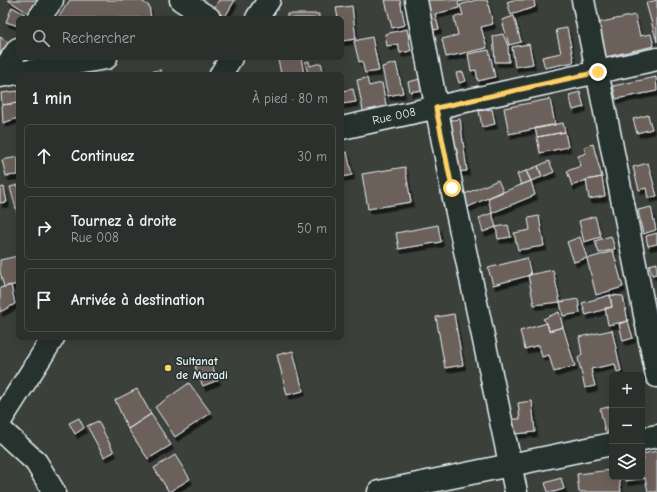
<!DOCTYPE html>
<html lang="fr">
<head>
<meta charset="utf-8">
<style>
	:root { --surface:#2c302c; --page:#343834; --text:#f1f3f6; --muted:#a6a9a9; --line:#484b48 }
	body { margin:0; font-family:"Comic Neue",sans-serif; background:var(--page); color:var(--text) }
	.controls { position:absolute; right:12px; bottom:12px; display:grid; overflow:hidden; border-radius:6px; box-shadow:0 4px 16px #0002 }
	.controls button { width:36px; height:36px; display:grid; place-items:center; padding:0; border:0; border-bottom:1px solid var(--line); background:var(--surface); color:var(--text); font:20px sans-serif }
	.stop { position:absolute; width:12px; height:12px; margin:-9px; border:3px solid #ffd166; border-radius:50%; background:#fff }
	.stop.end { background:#ffd166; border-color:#fff; box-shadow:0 1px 4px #0008 }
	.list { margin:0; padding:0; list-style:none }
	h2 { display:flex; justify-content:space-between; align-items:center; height:52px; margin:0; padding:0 16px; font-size:17px }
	h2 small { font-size:13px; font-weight:400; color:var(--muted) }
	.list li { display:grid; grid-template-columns:26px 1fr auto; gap:12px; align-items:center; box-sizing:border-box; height:64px; margin:0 8px 8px; padding:0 8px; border:1px solid var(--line); border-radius:6px }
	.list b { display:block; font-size:15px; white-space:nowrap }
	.list p { margin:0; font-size:13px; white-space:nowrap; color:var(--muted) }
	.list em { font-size:13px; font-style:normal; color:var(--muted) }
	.icon { flex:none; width:22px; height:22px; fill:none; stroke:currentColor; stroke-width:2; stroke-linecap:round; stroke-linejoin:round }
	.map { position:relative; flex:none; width:657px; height:492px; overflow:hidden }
	.search { position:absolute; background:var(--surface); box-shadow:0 4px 16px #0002; left:16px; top:16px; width:328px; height:44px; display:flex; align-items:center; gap:10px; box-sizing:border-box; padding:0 14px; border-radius:6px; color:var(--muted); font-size:15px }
	.panel { position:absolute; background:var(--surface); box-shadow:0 4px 16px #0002; left:16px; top:72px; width:328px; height:268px; border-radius:6px }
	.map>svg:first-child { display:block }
	.building { fill:#6c605a; stroke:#e8f1f8; filter:url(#shadow) }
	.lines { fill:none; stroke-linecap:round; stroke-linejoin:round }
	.minor-casing { stroke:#e8f1f8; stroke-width:25 }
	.minor { stroke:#26332d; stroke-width:22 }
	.route { stroke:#ffd166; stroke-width:5 }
	.poi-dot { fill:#ffd166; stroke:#26332d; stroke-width:1.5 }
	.labels { text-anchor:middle; stroke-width:3; stroke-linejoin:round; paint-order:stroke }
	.street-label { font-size:12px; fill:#e8f1f8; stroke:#26332d }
	.poi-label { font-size:12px; font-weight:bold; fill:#e8f1f8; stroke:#26332d; text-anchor:start }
</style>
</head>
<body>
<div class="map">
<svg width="657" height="492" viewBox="0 0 657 492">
	<defs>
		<filter id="shadow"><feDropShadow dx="2.5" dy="4.5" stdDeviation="0" flood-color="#0009"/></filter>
	</defs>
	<rect width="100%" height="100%" fill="#3b403a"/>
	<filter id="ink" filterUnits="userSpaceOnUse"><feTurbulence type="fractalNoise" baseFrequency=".025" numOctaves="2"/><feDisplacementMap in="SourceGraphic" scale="8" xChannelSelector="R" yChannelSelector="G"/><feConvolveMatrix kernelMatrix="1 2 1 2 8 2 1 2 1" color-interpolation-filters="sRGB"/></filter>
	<g filter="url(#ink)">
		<path class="building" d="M8 0H41L31 15Z
			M70 0H140L149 6 151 18H58Z
			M219 0H235L225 17 213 10Z
			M385 0H400L405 25 392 28Z
			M421 0H469L458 2 459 8 435 14 439 29 427 31Z
			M476 0H487L493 24 481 27 487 48 446 57 442 39 458 35 454 17 463 15 460 5Z
			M513 0H534L535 7 511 15 507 2Z
			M657 0V42L646 3Z
			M352 6 356 39 342 41V18H338L336 8Z
			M12 7 25 14 22 18H18V26L6 22Z
			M287 14H319V18H287Z
			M635 15 640 36 651 34 654 46 605 57 597 23Z
			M514 16 521 42 509 45 502 20Z
			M567 28 574 62 545 68 542 57 561 53 556 30Z
			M407 29 411 51 400 53 398 44 387 46 385 34Z
			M503 34 508 46 509 62H495L493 36Z
			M0 37 10 43 0 56Z
			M372 37 379 71 365 73 362 61 359 62 354 41Z
			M529 44 533 64 515 67 512 47Z
			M489 50 495 77 478 81 476 70 471 71 468 54Z
			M283 58H301L304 74H281L278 59Z
			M309 61 310 66 321 63 324 74H308L305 62Z
			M396 63 403 93 388 96 382 67Z
			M161 70V74H133Z
			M463 72 466 81 459 83 456 73Z
			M656 77 657 91 616 99 613 86Z
			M367 78 369 86 382 83 387 110 364 115 357 80Z
			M420 79 422 90 410 92 408 82Z
			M353 89 356 102 342 104V91Z
			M18 91V103L2 105 1 93Z
			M580 92 584 107 573 110 569 95Z
			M550 99 555 125 509 134 504 108Z
			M18 103V118L3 123 2 105Z
			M492 109 495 124 482 127 479 111Z
			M648 115 652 129 637 133 633 119Z
			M460 119 467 171 454 172 446 121Z
			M563 123 565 132 537 137 535 128Z
			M565 132 568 147 540 153 537 137Z
			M593 144 602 177 586 180 572 186 567 171 581 166 578 156 586 153 584 147Z
			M347 152 352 175 342 177V153Z
			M18 157V175L6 176 2 160Z
			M549 161 554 172 542 177 538 166Z
			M648 163 657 196 648 198 646 188 639 190 633 167Z
			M538 166 542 177 531 181 526 171Z
			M405 167 411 202 368 209 362 174Z
			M526 171 531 181 521 185 517 174Z
			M602 177 605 196 589 199 586 180Z
			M498 180 503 191 466 208 460 196Z
			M531 181 535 195 492 213 488 198Z
			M18 185V216L10 187Z
			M4 187 7 202 0 203V188Z
			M651 207 656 230 643 234 638 210Z
			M492 213 496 227 483 232 479 218Z
			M539 216 544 246 518 250 514 233 530 230 528 218Z
			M595 216 601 237 584 242 579 221Z
			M438 225 441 242 399 249 396 233Z
			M508 225 511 237 498 239 496 227Z
			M657 233V244L648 246 646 236Z
			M611 236 615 249 599 253 595 241Z
			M580 237 587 258 574 262 567 242Z
			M613 251 623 287 596 295 587 259Z
			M18 256V284L4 287 0 272V260Z
			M527 258 531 275 493 285 488 268Z
			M657 263V274L652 275 649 265Z
			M553 270 560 302 534 305 528 275Z
			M11 285 15 304 0 312V288Z
			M610 295 612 307 586 315 582 303Z
			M610 295 623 296 628 321 608 325 605 308 612 307Z
			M578 299 580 313 563 316 560 302Z
			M559 312 563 327 549 331 547 323 543 319Z
			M454 314 463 365 445 368 436 317Z
			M628 321 633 338 623 341 619 324Z
			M547 323 549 331 563 327 575 366 554 372 549 355 542 357 539 345 525 349 520 331Z
			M612 330 621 371 617 372 615 364 591 369 595 386 585 388 578 358 582 355 579 337Z
			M293 351 303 391 287 395 277 355Z
			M210 361 218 380 203 386 195 367Z
			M189 383 211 413 175 437 155 407Z
			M137 389 151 414 128 429 115 400Z
			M532 401 535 432 515 434 513 419H520L518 403Z
			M612 406V430L605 431 600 409Z
			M151 414 171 445 148 459 128 429Z
			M79 418 84 428 75 434 69 423Z
			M98 421 114 452 104 457 87 426Z
			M657 451V492H648L645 478 626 481 625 477H642V460H644L643 454Z
			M175 455 190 479 169 492 154 468Z
			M612 470V477H619L621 492H579L577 474Z
			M561 478 564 489 554 492H548L545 483Z"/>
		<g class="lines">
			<g class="minor-casing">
				<path id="minor" d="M181 0 209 18
					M416 0 452 189 516 492
					M583 0 657 376
					M39 18 52 0
					M257 18 269 0
					M221 74 231 58
					M0 75 18 49
					M0 76 106 58
					M342 128 657 59
					M0 421 53 338
					M0 429 36 462 54 492
					M642 439 657 436
					M379 492 612 444"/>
			</g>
			<use href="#minor" class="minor"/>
		</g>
	</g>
	<g class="lines" filter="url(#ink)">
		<path class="route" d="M452 188 436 108 598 72"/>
	</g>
	<circle class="poi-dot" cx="168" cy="368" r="4"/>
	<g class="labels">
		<g class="street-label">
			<text transform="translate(394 116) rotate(-12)" y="4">Rue 008</text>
		</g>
		<g class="poi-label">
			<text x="176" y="365">Sultanat<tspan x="176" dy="14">de Maradi</tspan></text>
		</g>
	</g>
</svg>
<div class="controls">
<button>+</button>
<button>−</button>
<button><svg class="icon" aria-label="layers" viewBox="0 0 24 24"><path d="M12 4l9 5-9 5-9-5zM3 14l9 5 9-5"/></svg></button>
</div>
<div class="stop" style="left:452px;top:188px"></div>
<div class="stop end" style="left:598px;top:72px"></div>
<div class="search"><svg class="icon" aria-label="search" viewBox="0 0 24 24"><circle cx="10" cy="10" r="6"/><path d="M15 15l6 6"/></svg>Rechercher</div>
<section class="panel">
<h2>1 min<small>À pied · 80 m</small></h2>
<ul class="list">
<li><svg class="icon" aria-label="ahead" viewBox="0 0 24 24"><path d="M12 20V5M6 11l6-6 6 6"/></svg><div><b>Continuez</b></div><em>30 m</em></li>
<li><svg class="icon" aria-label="right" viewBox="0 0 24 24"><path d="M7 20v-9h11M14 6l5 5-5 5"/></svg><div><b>Tournez à droite</b><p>Rue 008</p></div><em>50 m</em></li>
<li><svg class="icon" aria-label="arrive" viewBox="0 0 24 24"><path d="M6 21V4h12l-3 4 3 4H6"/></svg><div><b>Arrivée à destination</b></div></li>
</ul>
</section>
</div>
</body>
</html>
